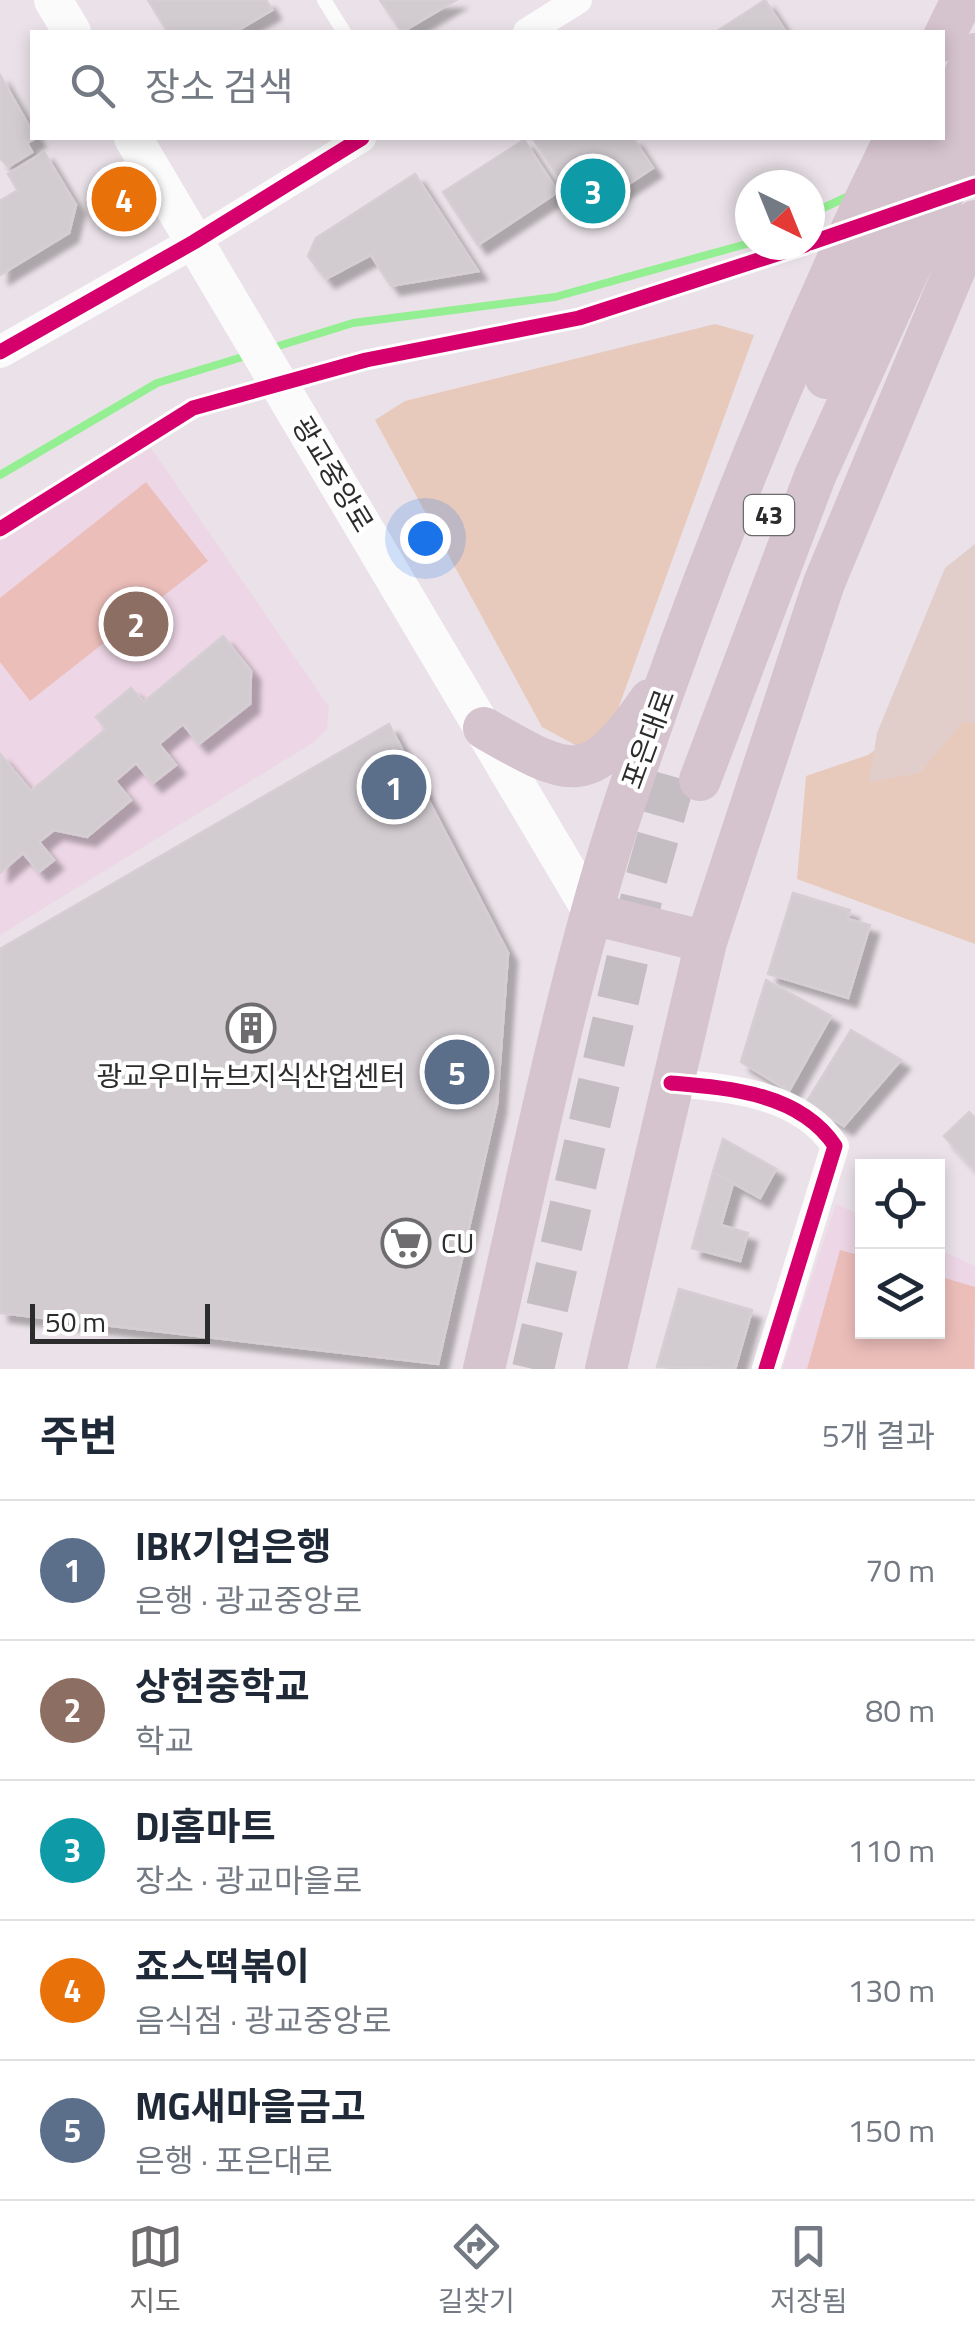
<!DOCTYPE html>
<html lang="ko">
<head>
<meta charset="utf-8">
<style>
	:root { --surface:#fff; --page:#f6f6f7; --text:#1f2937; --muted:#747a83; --line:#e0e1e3; --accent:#6e6c6e }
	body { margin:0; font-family:"Titillium Web","Noto Sans KR",sans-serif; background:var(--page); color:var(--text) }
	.controls { position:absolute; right:30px; bottom:30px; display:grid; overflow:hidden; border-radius:0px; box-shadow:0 5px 15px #0003 }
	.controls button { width:90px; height:90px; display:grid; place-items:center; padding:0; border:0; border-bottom:2px solid var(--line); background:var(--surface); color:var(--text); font:50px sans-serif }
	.compass { position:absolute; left:735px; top:170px; width:90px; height:90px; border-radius:50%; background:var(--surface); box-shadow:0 5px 15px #0003; rotate:137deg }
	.scale { position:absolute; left:30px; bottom:25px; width:180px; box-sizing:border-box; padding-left:10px; border:5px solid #2c2c2c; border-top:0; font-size:28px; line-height:35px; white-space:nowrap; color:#2c2c2c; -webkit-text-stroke:8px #fff; paint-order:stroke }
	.you { position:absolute; left:425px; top:538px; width:35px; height:35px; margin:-25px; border:8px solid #fff; border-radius:50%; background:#1a73e8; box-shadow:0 0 0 15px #1a73e833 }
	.badge { display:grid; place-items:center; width:65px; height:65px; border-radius:50%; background:var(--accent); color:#fff; font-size:32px; font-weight:700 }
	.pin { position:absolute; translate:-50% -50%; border:5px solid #fff; box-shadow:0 2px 10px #0006 }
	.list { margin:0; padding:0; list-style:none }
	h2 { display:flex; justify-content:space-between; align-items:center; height:130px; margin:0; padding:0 40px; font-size:42px }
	h2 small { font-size:32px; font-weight:400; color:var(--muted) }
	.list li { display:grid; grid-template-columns:65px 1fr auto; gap:30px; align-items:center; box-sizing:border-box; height:140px; padding:0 40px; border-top:2px solid var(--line) }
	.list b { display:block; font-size:38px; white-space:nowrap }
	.list p { margin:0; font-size:32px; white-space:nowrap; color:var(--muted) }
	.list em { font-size:32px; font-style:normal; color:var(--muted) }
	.icon { flex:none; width:55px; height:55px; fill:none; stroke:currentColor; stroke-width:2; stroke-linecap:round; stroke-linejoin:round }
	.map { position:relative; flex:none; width:975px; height:1369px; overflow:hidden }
	.search { position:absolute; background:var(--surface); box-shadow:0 5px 15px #0003; left:30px; right:30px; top:30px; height:110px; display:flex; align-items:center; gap:25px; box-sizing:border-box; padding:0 35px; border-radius:0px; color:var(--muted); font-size:38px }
	.sheet { height:830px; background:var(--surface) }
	nav { display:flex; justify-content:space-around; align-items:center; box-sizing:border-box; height:140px; border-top:2px solid var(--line); background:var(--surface); font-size:28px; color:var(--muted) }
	nav a { display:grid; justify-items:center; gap:5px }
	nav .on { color:var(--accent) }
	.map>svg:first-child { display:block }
	.education { fill:#edd6e5 }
	.green { fill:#e8cabc }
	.cemetery { fill:#e1cecb }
	.pitch { fill:#ecbeba }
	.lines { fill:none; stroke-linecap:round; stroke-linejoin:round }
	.stream { stroke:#94ef92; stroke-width:8 }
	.building { fill:#d2ccd1; stroke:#d5ced3; stroke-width:2.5; filter:url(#shadow) }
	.primary-tunnel { stroke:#c4bec2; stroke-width:42; stroke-dasharray:42 21; stroke-linecap:butt }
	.service { stroke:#fcfbfc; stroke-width:14 }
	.minor { stroke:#fcfbfc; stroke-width:28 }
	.tertiary { stroke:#fcfbfc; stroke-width:32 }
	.secondary { stroke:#fcfbfc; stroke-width:38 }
	.primary { stroke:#d5c3cd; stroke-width:42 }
	.cycleway-casing { stroke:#fff; stroke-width:21 }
	.cycleway { stroke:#d6006c; stroke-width:15 }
	.labels { text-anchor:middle; stroke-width:8; stroke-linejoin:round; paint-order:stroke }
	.shield { fill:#fff; stroke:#6b6b6b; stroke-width:2.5 }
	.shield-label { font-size:25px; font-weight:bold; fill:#2c2c2c }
	.street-label { font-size:28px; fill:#2c2c2c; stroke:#fff }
	.poi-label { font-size:28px; fill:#2c2c2c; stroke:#fff }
</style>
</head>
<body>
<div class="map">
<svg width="975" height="1369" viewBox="0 0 975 1369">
	<defs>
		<filter id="shadow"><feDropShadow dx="9" dy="9" stdDeviation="2.5" flood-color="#0004"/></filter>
	</defs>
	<rect width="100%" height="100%" fill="#eae2e8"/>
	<path class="education" d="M151 448 329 707 327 729 314 742 0 935V541Z
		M836 1204 862 1216V1332H938V1249L975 1266V1369H782Z"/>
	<path class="green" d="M715 324 754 335 618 709 602 733 577 746 542 727 375 420 405 401Z
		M975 581V944L797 879 806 776 868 755 940 703Z"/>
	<path class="cemetery" d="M975 544V723H962L920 773 869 782 877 733 945 568Z"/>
	<path class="pitch" d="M146 482 208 561 30 701 0 662V598Z
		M840 1250 862 1256V1332H938V1276L975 1287 974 1369H807Z"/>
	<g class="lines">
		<path class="stream" d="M810 214 849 196
			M272 348 353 323 555 297 750 243
			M0 475 157 383 249 355"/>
	</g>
	<path class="building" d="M148 0H266L272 10 235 32H168Z
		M380 0H456L402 32Z
		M765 0 786 32H716Z
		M0 75 36 138 27 143 32 152 8 167 0 158Z
		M539 138H633L653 168 583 214 534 140Z
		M524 140 558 192 478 245 443 192Z
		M44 152 76 205 69 233 0 275V201L18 190 8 174Z
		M415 174 478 271 391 286 371 255 326 279 308 256 316 238Z
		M223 636 251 671 250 704 199 744 183 724 159 744 176 765 153 783 136 763 115 781 131 800 87 837 54 830 39 842 54 860 39 872 23 853 0 873V754L31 791 106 729 96 717 131 688 144 702Z
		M389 724 508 953 497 1104 438 1364 0 1313V949Z
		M793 893 850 910 848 919 870 925 848 998 768 974Z
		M766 980 831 1016 789 1091 741 1062Z
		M851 1030 901 1060 844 1126 806 1103Z
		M969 1112 975 1118V1170L944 1136Z
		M723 1139 776 1169 760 1198 713 1172Z
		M713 1172 733 1183 721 1225 748 1233 740 1261 692 1248Z
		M679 1289 752 1310 735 1369 657 1367Z"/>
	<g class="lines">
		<path class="primary-tunnel" d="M533 1369 645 883 677 770"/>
		<path class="service" d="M324 0 344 32"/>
		<path class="minor" d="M527 32 578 0
			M194 242 362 138
			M671 1083C729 1088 800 1093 835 1146L766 1369"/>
		<path class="tertiary" d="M0 352 194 242"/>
		<path class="secondary" d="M53 0 72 32
			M133 138 593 914"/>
		<path class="primary" d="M942 41 962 0
			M942 122 975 54
			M826 378 935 138
			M484 728C571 778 588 789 650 700
			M700 780 815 476 975 124
			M593 914 706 942
			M484 1369C529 1179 565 982 627 796 703 572 791 350 895 138
			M606 1369 706 942 824 583 975 221"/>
		<g class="cycleway-casing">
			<path id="cycleway" d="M810 243 975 186
				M0 352 194 242 362 138
				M0 529 193 408 366 360 579 318 805 245
				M671 1083C729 1088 800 1093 835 1146L766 1369"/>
		</g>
		<use href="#cycleway" class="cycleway"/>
	</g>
	<defs>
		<g id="building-ring" transform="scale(2.5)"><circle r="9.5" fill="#fff" stroke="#6e6c6e" stroke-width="1.5"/><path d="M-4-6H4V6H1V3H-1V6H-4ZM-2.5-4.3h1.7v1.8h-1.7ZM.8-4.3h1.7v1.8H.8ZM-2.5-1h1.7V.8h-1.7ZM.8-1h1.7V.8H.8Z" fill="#6e6c6e"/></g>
		<g id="supermarket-ring" transform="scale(2.5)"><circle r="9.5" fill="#fff" stroke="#6e6c6e" stroke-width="1.5"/><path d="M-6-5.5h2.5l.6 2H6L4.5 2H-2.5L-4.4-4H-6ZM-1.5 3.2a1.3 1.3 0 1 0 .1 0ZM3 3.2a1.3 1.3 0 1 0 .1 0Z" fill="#6e6c6e"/></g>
	</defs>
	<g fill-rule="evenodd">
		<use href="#building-ring" x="251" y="1028"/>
		<use href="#supermarket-ring" x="406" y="1243"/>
	</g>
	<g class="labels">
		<rect class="shield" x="744" y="495" width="50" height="40" rx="8"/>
		<g class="shield-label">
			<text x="769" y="524">43</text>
		</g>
		<g class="street-label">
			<text transform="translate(333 474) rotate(59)" y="10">광교중앙로</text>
			<text transform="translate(648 739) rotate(-70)" y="10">포은대로</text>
		</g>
		<g class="poi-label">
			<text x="251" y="1086">광교우미뉴브지식산업센터</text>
			<text x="441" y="1253" text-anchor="start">CU</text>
		</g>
	</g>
</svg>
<div class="controls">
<button><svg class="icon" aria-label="locate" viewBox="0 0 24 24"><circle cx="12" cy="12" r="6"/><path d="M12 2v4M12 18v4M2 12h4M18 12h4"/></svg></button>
<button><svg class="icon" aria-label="layers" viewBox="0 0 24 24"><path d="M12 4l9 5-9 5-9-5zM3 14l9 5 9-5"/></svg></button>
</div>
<svg class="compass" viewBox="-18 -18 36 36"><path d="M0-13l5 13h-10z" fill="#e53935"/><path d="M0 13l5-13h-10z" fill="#747a83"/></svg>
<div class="scale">50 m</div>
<div class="you"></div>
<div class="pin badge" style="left:394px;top:787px;background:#5c6f8a">1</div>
<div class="pin badge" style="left:136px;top:624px;background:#8d6e63">2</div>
<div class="pin badge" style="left:593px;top:191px;background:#0f9aa8">3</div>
<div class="pin badge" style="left:124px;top:199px;background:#e8710a">4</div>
<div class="pin badge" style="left:457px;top:1072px;background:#5c6f8a">5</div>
<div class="search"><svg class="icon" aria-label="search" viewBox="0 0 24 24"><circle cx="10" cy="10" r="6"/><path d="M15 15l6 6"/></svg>장소 검색</div>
</div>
<section class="sheet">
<h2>주변<small>5개 결과</small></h2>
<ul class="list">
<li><span class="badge" style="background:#5c6f8a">1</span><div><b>IBK기업은행</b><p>은행 · 광교중앙로</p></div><em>70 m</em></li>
<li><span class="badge" style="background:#8d6e63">2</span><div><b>상현중학교</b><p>학교</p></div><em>80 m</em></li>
<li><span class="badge" style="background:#0f9aa8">3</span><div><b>DJ홈마트</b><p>장소 · 광교마을로</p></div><em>110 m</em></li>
<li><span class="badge" style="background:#e8710a">4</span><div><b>죠스떡볶이</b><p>음식점 · 광교중앙로</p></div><em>130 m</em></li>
<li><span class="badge" style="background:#5c6f8a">5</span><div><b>MG새마을금고</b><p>은행 · 포은대로</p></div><em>150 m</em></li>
</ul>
</section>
<nav>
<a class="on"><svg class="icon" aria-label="map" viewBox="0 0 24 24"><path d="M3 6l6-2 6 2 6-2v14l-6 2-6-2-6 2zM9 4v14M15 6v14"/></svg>지도</a>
<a><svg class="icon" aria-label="directions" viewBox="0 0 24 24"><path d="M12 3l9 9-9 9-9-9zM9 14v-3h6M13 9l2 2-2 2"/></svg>길찾기</a>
<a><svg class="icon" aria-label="saved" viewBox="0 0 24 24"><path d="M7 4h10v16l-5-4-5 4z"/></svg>저장됨</a>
</nav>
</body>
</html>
